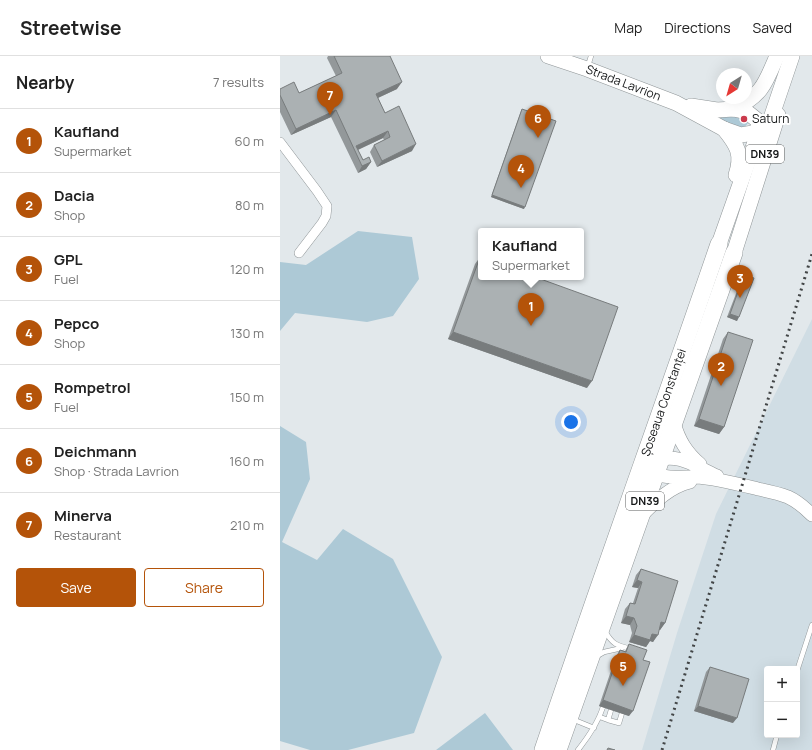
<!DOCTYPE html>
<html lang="en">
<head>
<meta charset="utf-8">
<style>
	:root { --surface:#fff; --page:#f2f2f2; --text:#222; --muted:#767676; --line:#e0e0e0; --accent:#b45309 }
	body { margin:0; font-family:Manrope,sans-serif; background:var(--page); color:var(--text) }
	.controls { position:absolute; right:12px; bottom:12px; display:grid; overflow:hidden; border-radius:4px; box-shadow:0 4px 16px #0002 }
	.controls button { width:36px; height:36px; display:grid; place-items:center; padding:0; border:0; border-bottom:1px solid var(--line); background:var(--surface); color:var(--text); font:20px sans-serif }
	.compass { position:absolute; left:436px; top:12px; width:36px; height:36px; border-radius:50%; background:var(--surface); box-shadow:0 4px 16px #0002; rotate:217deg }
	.you { position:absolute; left:291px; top:366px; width:14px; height:14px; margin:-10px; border:3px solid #fff; border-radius:50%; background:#1a73e8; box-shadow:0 0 0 6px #1a73e833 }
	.badge { display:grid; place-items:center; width:26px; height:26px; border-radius:50%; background:var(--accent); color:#fff; font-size:13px; font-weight:700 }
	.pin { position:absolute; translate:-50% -33px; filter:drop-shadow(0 1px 2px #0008) }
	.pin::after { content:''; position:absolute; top:21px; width:14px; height:12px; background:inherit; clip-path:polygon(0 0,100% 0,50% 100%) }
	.popup { position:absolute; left:198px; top:172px; width:106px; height:52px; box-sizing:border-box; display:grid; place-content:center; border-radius:4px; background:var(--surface); filter:drop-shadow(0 1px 3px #0005); font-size:13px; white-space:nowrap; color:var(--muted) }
	.popup b { font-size:15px; color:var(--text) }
	.popup::after { content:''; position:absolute; left:50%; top:100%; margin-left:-8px; border:8px solid transparent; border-top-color:var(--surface) }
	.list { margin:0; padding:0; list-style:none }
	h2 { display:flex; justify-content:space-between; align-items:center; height:52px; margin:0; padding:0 16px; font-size:17px }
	h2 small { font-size:13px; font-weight:400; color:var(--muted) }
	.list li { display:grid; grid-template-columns:26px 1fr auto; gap:12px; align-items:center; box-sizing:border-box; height:64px; padding:0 16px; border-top:1px solid var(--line) }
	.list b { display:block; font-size:15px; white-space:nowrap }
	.list p { margin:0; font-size:13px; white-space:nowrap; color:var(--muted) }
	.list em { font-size:13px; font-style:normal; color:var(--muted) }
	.actions { display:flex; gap:8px; padding:12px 16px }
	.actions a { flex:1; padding:9px 0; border:1px solid var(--accent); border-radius:4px; text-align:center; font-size:14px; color:var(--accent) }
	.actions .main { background:var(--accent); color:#fff }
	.map { position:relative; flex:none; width:532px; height:694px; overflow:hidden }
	header { display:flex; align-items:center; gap:24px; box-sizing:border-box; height:56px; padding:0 20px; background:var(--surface); border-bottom:1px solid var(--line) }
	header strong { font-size:19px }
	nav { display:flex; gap:22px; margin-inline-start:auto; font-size:14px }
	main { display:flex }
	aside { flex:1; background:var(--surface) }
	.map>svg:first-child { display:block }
	.built { fill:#d0dde4; fill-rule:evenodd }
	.green { fill:#adc9d6 }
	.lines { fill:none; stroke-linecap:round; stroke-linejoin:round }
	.lane-casing { stroke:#909698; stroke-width:5.5 }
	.street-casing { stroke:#909698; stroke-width:10 }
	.secondary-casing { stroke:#909698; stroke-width:14 }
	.primary-casing { stroke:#909698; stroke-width:16 }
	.highway-casing { stroke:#909698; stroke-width:18 }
	.lane { stroke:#fff; stroke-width:4.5 }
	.street { stroke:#fff; stroke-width:9 }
	.secondary { stroke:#fff; stroke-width:13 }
	.primary { stroke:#fff; stroke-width:15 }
	.highway { stroke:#fff; stroke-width:17 }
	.rail { stroke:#424546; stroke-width:3; stroke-dasharray:2 4; stroke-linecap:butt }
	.wall { fill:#93989a }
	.shaded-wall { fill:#787c7d }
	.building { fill:#abb1b3; stroke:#787c7d }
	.poi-dot { fill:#ca3a4c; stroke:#fff; stroke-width:1.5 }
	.labels { text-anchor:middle; stroke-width:4; stroke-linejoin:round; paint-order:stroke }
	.shield { fill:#fff; stroke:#5b5d5d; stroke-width:1 }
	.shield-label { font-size:11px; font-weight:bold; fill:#151718 }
	.street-label { font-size:12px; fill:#151718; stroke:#fff }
	.poi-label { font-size:12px; fill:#151718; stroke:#fff; text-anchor:start }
</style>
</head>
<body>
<header>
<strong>Streetwise</strong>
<nav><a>Map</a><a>Directions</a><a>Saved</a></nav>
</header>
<main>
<aside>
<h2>Nearby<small>7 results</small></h2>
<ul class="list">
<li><span class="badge">1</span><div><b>Kaufland</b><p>Supermarket</p></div><em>60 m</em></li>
<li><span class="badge">2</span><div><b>Dacia</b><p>Shop</p></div><em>80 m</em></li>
<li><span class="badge">3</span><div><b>GPL</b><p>Fuel</p></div><em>120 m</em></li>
<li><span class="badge">4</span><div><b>Pepco</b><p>Shop</p></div><em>130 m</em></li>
<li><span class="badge">5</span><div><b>Rompetrol</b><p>Fuel</p></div><em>150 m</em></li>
<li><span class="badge">6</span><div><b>Deichmann</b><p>Shop · Strada Lavrion</p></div><em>160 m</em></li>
<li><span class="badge">7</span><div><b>Minerva</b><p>Restaurant</p></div><em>210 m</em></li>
</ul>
<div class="actions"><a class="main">Save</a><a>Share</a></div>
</aside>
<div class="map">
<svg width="532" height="694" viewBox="0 0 532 694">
	<rect width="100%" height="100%" fill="#e2e8eb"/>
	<path class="built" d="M532 263V694H362L397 577 436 458ZM487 613H517V679H487Z"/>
	<path class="green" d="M458 59 468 63V67L465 71 456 72 434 60Z
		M78 175 132 181 139 223 113 260 87 266 15 257 0 275V206L26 209Z
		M0 370 26 386 30 423 2 486 37 504 63 473 113 503 162 601 134 677 68 694H30L0 685Z
		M205 657 233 694H156Z"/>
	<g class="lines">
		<g class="lane-casing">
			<path id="lane" d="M308 10 311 0
				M325 575C332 588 337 590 352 593
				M317 600 324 596 342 592
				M517 615 532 569
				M320 661 328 664 331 654
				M292 663 314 672
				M328 664 339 667 342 657
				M298 694C309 680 318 667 323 651
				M493 694 497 679"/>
		</g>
		<g class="street-casing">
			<path id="street" d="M0 86 37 135 47 150 46 160 42 167 19 197"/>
		</g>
		<g class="secondary-casing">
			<path id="secondary" d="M394 367C399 384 406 396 420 408
				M373 405C400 396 414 410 437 420
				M368 415C384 423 398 421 415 421 436 422 458 428 478 433 488 435 498 437 508 441 517 445 525 452 532 459
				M363 458C377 444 390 431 410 426"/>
		</g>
		<g class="primary-casing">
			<g id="primary">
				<path id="s1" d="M268 0 307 13 396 47 444 73 461 79 473 77 490 65 512 0"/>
				<path d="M411 50 437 54 454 53 467 56 477 64 484 80"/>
				<path d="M454 53C482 39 485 28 497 0"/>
				<path d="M444 73C457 89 463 98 456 119"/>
				<path d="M439 188 481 69"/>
				<path d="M454 197 498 59"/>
			</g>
		</g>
		<g class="highway-casing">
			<g id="highway">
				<path id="s2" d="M263 694C320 525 381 357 439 188"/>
				<path d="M278 694 454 197"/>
			</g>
		</g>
		<use href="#lane" class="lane"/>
		<use href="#street" class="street"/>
		<use href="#secondary" class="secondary"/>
		<use href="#primary" class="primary"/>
		<use href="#highway" class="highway"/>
		<path class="rail" d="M382 694 532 198"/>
	</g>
	<path class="wall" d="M48 0H110L117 33 98 42 105 57 132 95 97 111 90 96 94 89 104 84 103 82 78 94 83 104 91 106 86 113 78 117 51 61 11 79 0 56V33L19 37 56 20 47 2Z
		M242 53 244 153 211 141 241 55Z
		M200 201 307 332 168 283 195 208Z
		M464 219 457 265 447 261 462 222Z
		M448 276 444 371 439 378 414 370 443 283Z
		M361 513 385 567 380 574H379L373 586 370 585 366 591 349 586 352 577 350 569 341 567 345 553 350 547H353L358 532 352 531 356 519Z
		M349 588 363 604 349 660 319 650 336 600 340 594 345 596 346 593Z
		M430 611 453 667 414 655 426 616Z"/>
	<path class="shaded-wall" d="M122 26 117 33 91 45 96 38Z
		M56 54 51 61 11 79 16 73Z
		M108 75 103 82 75 95 76 90Z
		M136 88 132 95 97 111 102 105Z
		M91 106 86 113 78 117 82 110Z
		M212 139 245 151 244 153 211 141Z
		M450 258 459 261 457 265 447 261Z
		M173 276 312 325 307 332 168 283Z
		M419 363 444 371 439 378 414 370Z
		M357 524 362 526 358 532 352 531Z
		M346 560 354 562 350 569 341 567Z
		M381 566 385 567 380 574 377 573Z
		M372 578 378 579 373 586 370 585 366 591 349 586 354 579Z
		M323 644 353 655 349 660 319 650Z
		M418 650 457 662 453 667 414 655Z"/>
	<path class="building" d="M54 0H110L122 26 96 38 105 57 119 50 136 88 102 105 94 89 110 81 108 75 76 90 83 104 89 101 91 106 82 110 56 54 16 73 0 39V33L14 26 19 37 62 17Z
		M242 53 276 65 245 151 212 139Z
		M200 201 201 202V221H255L338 251 312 325 173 276Z
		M464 219 474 222 459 261 450 258Z
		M448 276 473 284 444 371 419 363Z
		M361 513 398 525 385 567 381 566 378 579 372 578 370 584 354 579 357 570 354 562 346 560 350 547 355 548 362 526 357 524Z
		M349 588 367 594 363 604 370 606 353 655 323 644 340 594 346 596Z
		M430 611 469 623 457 662 418 650Z
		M328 692 335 694H327Z"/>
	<circle class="poi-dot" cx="464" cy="63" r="4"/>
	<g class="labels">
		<g class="shield">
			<rect x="466" y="89" width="38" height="18" rx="3"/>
			<rect x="346" y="436" width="38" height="18" rx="3"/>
		</g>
		<g class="shield-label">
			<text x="485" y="102">DN39</text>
			<text x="365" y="449">DN39</text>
		</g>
		<g class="street-label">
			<text dy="4" stroke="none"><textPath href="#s1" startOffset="80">Strada Lavrion</textPath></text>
			<text dy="4" stroke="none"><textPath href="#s2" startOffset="368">Șoseaua Constanței</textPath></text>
		</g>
		<g class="poi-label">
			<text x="472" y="67">Saturn</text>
		</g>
	</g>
</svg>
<div class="controls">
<button>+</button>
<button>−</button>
</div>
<svg class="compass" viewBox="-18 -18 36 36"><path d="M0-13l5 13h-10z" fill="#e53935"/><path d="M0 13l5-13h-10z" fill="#767676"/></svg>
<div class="you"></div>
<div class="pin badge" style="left:251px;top:270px">1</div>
<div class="popup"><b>Kaufland</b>Supermarket</div>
<div class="pin badge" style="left:441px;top:330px">2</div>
<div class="pin badge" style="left:460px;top:242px">3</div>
<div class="pin badge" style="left:241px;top:132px">4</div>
<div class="pin badge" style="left:343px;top:630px">5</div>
<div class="pin badge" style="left:258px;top:82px">6</div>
<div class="pin badge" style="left:50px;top:59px">7</div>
</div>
</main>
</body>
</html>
